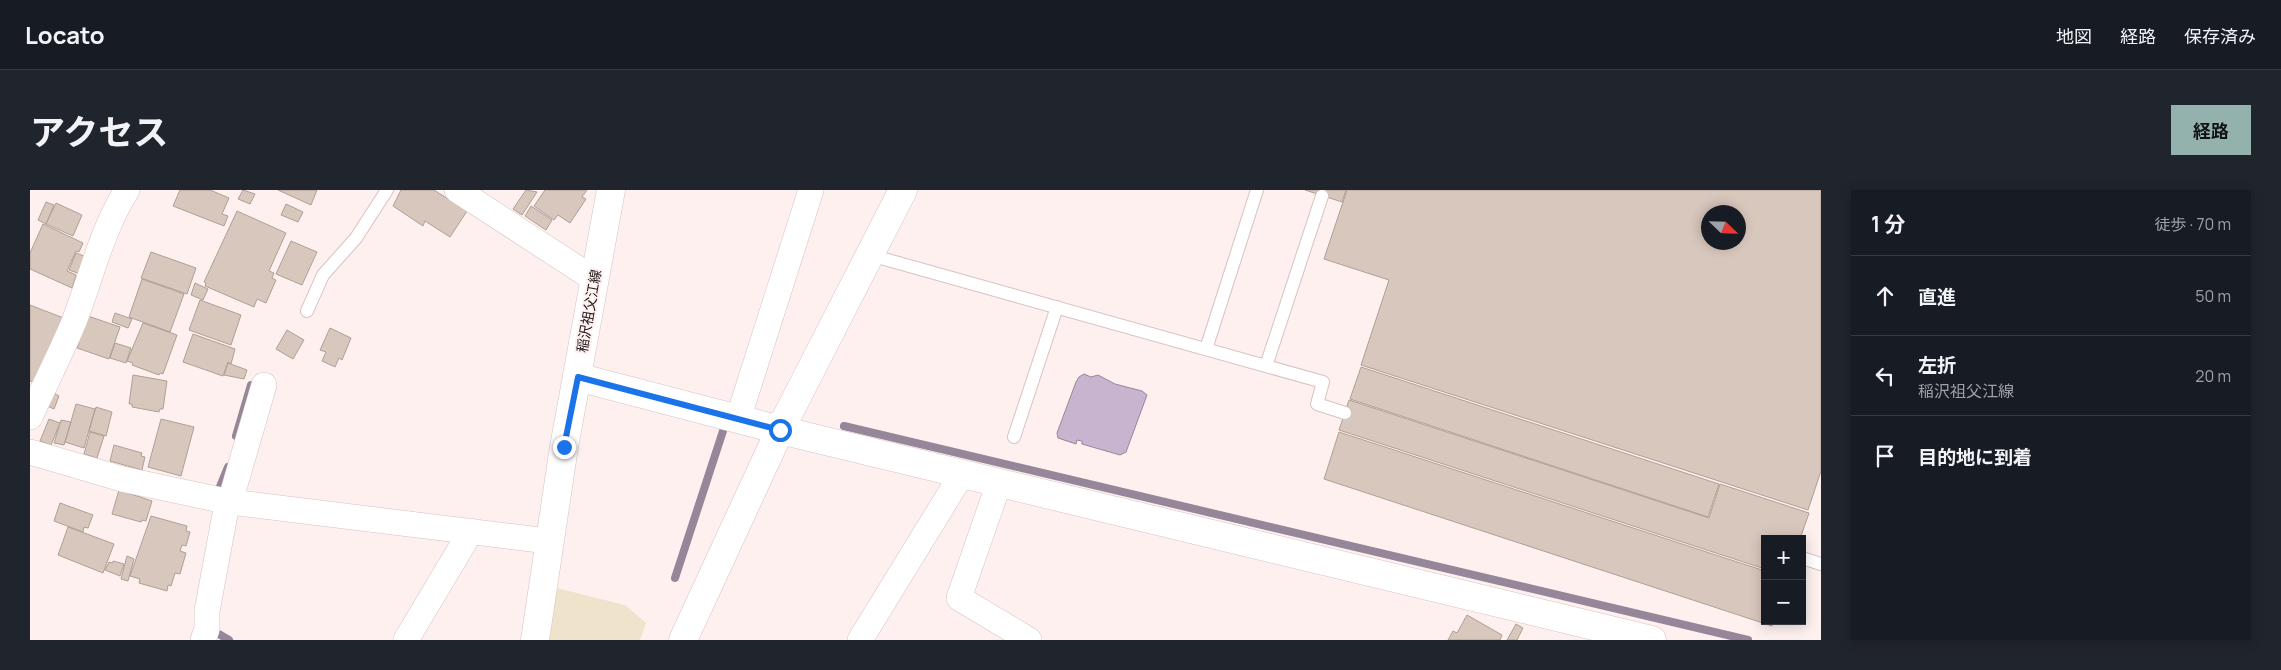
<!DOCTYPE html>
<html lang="ja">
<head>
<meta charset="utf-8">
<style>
	:root { --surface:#171b24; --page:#20242c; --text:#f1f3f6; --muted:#9ea1a6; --line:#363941; --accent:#93b2ad }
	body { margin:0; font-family:Manrope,"Noto Sans JP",sans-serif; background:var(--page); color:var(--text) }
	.controls { position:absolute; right:15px; bottom:15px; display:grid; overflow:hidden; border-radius:0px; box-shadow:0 2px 12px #0003 }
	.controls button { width:45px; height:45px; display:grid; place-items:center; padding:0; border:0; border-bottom:1px solid var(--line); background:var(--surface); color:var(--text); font:25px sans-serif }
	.compass { position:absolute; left:1671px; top:15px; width:45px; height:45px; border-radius:50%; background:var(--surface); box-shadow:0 2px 12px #0003; rotate:113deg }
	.stop { position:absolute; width:15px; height:15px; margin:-11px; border:4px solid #1a73e8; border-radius:50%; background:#fff }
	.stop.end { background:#1a73e8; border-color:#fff; box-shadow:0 1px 5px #0008 }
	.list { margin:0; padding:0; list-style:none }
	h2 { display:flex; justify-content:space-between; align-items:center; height:65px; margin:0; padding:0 20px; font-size:21px }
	h2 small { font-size:16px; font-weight:400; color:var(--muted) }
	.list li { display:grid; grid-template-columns:32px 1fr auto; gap:15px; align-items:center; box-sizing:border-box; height:80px; padding:0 20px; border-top:1px solid var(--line) }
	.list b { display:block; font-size:19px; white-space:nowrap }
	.list p { margin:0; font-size:16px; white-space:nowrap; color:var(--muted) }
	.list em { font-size:16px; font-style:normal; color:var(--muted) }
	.icon { flex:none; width:28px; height:28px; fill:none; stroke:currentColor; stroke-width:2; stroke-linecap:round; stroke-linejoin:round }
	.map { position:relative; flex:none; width:1791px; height:450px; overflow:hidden; border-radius:0px }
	header { display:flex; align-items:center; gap:30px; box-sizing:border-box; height:70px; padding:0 25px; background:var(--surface); border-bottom:1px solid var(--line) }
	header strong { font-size:24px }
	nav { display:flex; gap:28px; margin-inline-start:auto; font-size:18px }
	.intro { display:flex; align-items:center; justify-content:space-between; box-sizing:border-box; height:120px; padding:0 30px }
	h1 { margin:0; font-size:35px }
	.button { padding:12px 22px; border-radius:0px; background:var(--accent); color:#111; font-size:18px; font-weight:700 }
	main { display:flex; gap:30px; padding:0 30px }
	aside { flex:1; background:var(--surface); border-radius:0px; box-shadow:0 2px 12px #0003 }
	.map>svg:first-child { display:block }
	.green { fill:#f0e3cc }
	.water { fill:#c9b4d0; stroke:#968699 }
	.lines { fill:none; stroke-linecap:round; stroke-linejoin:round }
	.stream { stroke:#968699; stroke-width:8 }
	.building { fill:#d8c7bd; stroke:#af9f95; fill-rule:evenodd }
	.service-casing { stroke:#d7c2c1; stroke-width:14 }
	.minor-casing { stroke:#d7c2c1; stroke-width:26 }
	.tertiary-casing { stroke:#d7c2c1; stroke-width:29 }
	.secondary-casing { stroke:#d7c2c1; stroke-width:29 }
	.service { stroke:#fff; stroke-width:12 }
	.minor { stroke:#fff; stroke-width:25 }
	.tertiary { stroke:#fff; stroke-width:28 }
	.secondary { stroke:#fff; stroke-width:28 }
	.route { stroke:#1a73e8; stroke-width:6 }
	.labels { text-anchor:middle; stroke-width:4; stroke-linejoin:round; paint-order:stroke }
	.street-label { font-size:14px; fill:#201918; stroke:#fdf0ef }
</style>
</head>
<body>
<header>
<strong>Locato</strong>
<nav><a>地図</a><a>経路</a><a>保存済み</a></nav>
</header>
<div class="intro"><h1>アクセス</h1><a class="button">経路</a></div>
<main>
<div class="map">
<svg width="1791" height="450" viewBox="0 0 1791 450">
	<rect width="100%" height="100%" fill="#fdf0ef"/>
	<path class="green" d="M523 397 595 415 616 433 610 450H516Z"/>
	<path class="water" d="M1054 184 1061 187 1068 185 1085 194 1112 201 1117 205 1096 262 1090 265 1052 254V251L1047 250 1046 254 1028 248 1027 243 1046 192 1049 187Z"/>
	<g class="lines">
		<path class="stream" d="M814 236 1718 450
			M206 246 221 195
			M189 299 198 277
			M645 388 693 241
			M187 443 199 450"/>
	</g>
	<path class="building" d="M150 0H180L199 8 192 24 198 26 194 36 143 16Z
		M213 0 225 4 220 14 208 9Z
		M248 0H287L281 15Z
		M371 0H404L437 21 420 47 395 31 393 36 363 16Z
		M496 0 507 2 492 25 483 19Z
		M515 0H557L552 7 556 9 540 33 528 25 524 30 504 16Z
		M1275 0H1316L1312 12Z
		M1317 0H1791V281L1778 320 1331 175 1359 90 1294 69ZM1678 22H1708V52H1678Z
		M16 12 24 15 16 34 8 30Z
		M26 13 52 25 43 46 16 34Z
		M256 14 273 22 268 32 251 25Z
		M501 16 522 30 516 40 495 26Z
		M207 21 256 43 239 81 244 83 242 88 246 90 236 113 227 109 224 117 175 96 176 93 174 92Z
		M13 34 53 53 49 62 46 61 37 81 46 85 42 98 0 79V63Z
		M261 51 287 62 272 95 246 84Z
		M121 62 166 78 157 104 111 88Z
		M46 63 57 67 50 84 39 80Z
		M112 89 154 104 140 142 99 127Z
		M165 93 178 99 173 110 161 105Z
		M170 110 211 125 201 155 159 140Z
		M0 115 36 129 10 195 0 191Z
		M85 123 102 129 98 138 82 132Z
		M58 126 90 137 79 169 47 158 49 153 46 152Z
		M113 133 147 145 133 184 130 183 129 185 102 175 103 173 97 171Z
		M300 138 321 148 312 170 309 168 305 177 292 171 296 162 290 160Z
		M257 140 274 150 263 169 246 159Z
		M163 144 205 159 201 174 198 172 193 186 153 172Z
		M85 153 101 158 96 173 80 168Z
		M198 173 217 180 214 189 194 185Z
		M1331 177 1689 294 1678 327 1320 209Z
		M103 185 137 191 133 219H130L129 222 102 217V214H99Z
		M21 202 29 206 24 219 15 215Z
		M1319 210 1679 328 1690 294 1779 323 1770 349H1735V379L1309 240Z
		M46 214 65 219 54 258 35 252Z
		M66 217 82 222 76 246 59 241Z
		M19 229 30 233 21 255 10 251Z
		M131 229 164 237 151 286 118 277Z
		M31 230 41 232 34 255 24 253Z
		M60 242 74 246 67 268 54 264Z
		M1309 242 1735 381V431H1743L1742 436 1294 289Z
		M84 255 112 263 111 266 115 267 112 280 80 271Z
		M89 300 122 311 116 331 112 330 111 332 82 324Z
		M30 313 63 325 58 338 54 337 53 342 24 331Z
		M121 326 157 336 156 341 160 342 156 356 152 355 150 361 156 363 150 384 145 383 141 396 138 395 137 401 109 393 110 389 100 386Z
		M38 337 84 354 73 383 28 365Z
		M97 366 104 369 98 391 91 389Z
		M83 371 94 374 90 386 75 380 79 372 83 373Z
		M1437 425 1472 445 1470 450H1418L1423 441 1427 443Z
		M1486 434 1493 438 1487 450H1477Z"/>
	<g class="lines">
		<g class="service-casing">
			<path id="service" d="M840 65 1293 192 1287 214 1315 223
				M277 121 293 85 326 48 357 0
				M1176 159 1227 0
				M1236 176 1292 6
				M984 247 1027 117
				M1772 368 1791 374"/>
		</g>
		<g class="minor-casing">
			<path id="minor" d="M427 0 564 89
				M0 227C14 196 30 165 43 134 61 89 71 41 97 0
				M708 229 781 0
				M0 262 92 289 200 312 518 351
				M969 293 929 408 999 450
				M173 450 177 439V421L196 319 200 312 234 195
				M376 450 441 341
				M830 450 932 284"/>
		</g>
		<g class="tertiary-casing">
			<path id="tertiary" d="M547 187 750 240 1622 450
				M653 450 750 240 873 0"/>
		</g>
		<g class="secondary-casing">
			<path id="secondary" d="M505 450 534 257 581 0"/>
		</g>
		<use href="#service" class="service"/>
		<use href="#minor" class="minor"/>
		<use href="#tertiary" class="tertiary"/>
		<use href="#secondary" class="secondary"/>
	</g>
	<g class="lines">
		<path class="route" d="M534 257 548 187 750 240"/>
	</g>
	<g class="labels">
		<g class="street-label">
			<text transform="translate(559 121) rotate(-80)" y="5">稲沢祖父江線</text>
		</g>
	</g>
</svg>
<div class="controls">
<button>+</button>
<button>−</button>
</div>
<svg class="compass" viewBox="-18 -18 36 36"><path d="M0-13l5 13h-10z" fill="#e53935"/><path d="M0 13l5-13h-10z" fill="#9ea1a6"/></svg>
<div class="stop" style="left:750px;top:240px"></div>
<div class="stop end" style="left:534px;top:257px"></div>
</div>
<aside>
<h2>1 分<small>徒歩 · 70 m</small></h2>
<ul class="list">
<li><svg class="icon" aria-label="ahead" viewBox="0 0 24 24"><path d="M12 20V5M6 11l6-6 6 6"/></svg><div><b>直進</b></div><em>50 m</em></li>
<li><svg class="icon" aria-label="left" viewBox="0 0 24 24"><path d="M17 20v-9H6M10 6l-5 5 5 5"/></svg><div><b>左折</b><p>稲沢祖父江線</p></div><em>20 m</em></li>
<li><svg class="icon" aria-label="arrive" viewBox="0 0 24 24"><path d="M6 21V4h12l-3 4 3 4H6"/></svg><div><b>目的地に到着</b></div></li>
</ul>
</aside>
</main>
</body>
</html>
